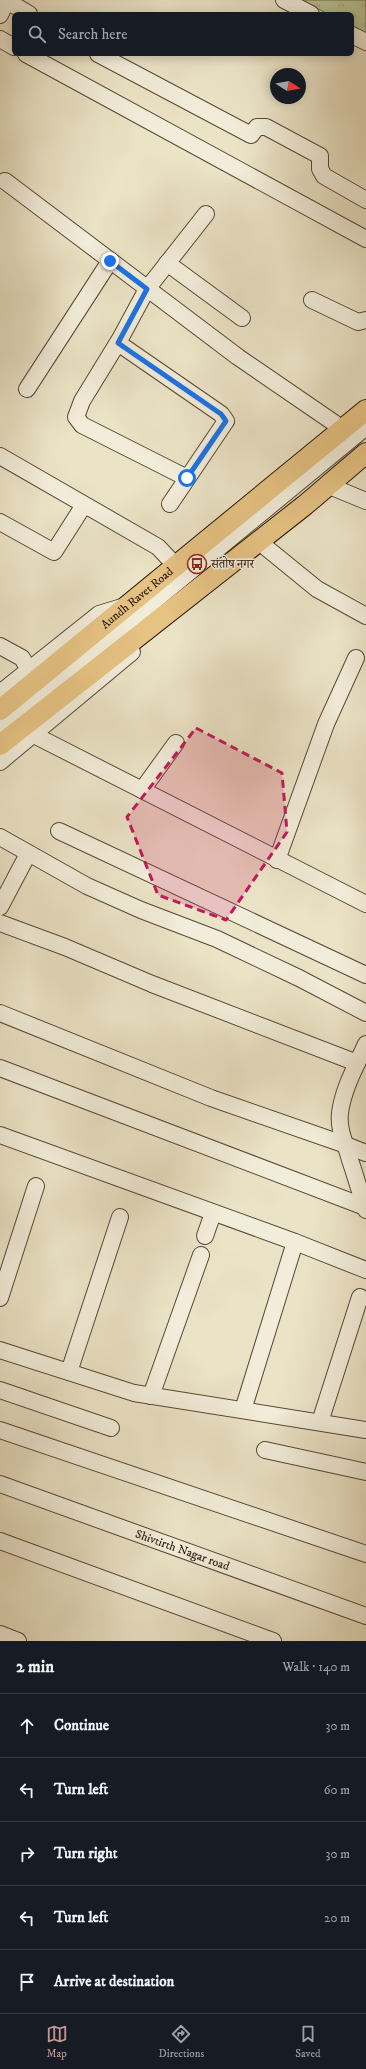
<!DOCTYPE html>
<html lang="en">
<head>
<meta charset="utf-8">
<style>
	:root { --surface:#171b24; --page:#242831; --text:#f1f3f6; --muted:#9ea1a6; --line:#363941; --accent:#c59692 }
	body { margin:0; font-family:"IM FELL DW Pica","Noto Serif Devanagari",serif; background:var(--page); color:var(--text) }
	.compass { position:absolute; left:270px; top:68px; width:36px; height:36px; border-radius:50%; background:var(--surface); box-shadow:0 2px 10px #0003; rotate:101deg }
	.stop { position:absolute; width:12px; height:12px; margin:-9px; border:3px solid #1a73e8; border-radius:50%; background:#fff }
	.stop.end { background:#1a73e8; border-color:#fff; box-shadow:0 1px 4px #0008 }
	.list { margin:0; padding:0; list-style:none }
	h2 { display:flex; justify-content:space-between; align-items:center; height:52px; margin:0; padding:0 16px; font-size:17px }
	h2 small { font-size:13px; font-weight:400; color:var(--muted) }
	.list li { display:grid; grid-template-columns:26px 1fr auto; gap:12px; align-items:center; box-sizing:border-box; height:64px; padding:0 16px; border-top:1px solid var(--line) }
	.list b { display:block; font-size:15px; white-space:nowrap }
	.list em { font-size:13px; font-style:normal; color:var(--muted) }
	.icon { flex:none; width:22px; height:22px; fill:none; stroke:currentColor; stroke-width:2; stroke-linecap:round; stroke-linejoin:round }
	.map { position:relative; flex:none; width:366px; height:1641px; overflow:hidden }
	.search { position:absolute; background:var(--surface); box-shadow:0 2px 10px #0003; left:12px; right:12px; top:12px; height:44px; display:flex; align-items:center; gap:10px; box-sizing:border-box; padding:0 14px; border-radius:6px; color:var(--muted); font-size:15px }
	.sheet { height:372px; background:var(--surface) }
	nav { display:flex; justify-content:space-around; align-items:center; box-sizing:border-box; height:56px; border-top:1px solid var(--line); background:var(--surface); font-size:11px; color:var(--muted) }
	nav a { display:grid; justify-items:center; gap:2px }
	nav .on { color:var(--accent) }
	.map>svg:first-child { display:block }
	.grass { fill:url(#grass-tufts); stroke:#6e6c4d }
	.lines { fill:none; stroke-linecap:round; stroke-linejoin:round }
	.minor-casing { stroke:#564836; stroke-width:18 }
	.major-casing { stroke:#251406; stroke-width:22 }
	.minor { stroke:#f2edda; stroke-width:16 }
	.major { stroke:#e6c283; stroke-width:20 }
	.route { stroke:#1a73e8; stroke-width:5 }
	.marked { fill:#c2185b; fill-opacity:0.2; stroke:#c2185b; stroke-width:3; stroke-dasharray:8 5; stroke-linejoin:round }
	.labels { text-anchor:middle; stroke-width:3; stroke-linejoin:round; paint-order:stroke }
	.poi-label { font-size:12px; fill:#251406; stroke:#f2edda; text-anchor:start }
	.street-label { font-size:12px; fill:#251406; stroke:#f2edda }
</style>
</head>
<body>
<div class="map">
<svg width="366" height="1641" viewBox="0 0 366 1641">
	<defs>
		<pattern id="grass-tufts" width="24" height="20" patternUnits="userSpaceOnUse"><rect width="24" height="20" fill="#b8c394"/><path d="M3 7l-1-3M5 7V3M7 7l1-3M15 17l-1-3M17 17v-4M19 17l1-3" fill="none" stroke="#9ea77e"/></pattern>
	</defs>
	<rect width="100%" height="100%" fill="#ebe3c6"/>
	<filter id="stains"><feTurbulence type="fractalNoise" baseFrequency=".005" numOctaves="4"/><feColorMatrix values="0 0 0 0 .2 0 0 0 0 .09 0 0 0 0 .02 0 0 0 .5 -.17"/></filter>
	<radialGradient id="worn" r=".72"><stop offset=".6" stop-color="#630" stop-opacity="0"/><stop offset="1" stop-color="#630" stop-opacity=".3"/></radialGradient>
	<path class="grass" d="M301 0H366V34L352 26V14H328Z"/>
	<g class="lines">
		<g class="minor-casing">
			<g id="minor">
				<path d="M284 0 311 14"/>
				<path d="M7 1 29 14"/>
				<path d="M0 15 7 0"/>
				<path d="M352 35 366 42"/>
				<path d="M0 39 14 47"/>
				<path d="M26 54 366 239"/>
				<path d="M98 54 251 135 257 127H266L320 156V169L324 176 366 200"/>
				<path d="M5 181 238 357 343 429"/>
				<path d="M167 263 242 318"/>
				<path d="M312 300 358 322 366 320"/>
				<path d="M118 343 221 414 226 421 170 504"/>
				<path d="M27 389 110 261"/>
				<path d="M0 456 158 547 176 566"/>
				<path d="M187 478 82 425 76 417 82 401 120 339 147 289 206 214"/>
				<path d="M327 485 366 501"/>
				<path d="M0 522 54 552 84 505"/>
				<path d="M258 541 317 589 366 616"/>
				<path d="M0 646 22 658 29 670"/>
				<path d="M0 693 99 614 125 606"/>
				<path d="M0 728 366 427"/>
				<path d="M34 735 366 904"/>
				<path d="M0 762 132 652"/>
				<path d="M142 790 176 743"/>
				<path d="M59 831 366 975"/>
				<path d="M0 837 87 886 141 910 217 939 299 978 366 1013"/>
				<path d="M277 860 326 724 356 658"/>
				<path d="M0 907 28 854"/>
				<path d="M0 923 65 947 152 984 357 1063"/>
				<path d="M0 1013 211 1098 343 1144 366 1153"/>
				<path d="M366 1044C356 1066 343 1089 340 1113 338 1131 346 1144 350 1160 356 1177 360 1193 366 1210"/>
				<path d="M0 1068 365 1207"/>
				<path d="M0 1135 295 1242 366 1270"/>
				<path d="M205 1236 213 1213"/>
				<path d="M0 1298 36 1186"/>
				<path d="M0 1350 134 1393 366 1430"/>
				<path d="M69 1372 120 1217"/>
				<path d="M0 1390 111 1428"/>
				<path d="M151 1396 201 1255"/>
				<path d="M243 1410 295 1242"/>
				<path d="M320 1422 360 1297"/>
				<path d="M0 1430 366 1554"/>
				<path d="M265 1450 366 1472"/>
				<path id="s1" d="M0 1484 366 1616"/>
				<path d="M0 1541 273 1641"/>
				<path d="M0 1634 18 1641"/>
			</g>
		</g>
		<g class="major-casing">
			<g id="major">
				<path id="s2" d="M0 710 366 410"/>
				<path d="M0 745 305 505 366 453"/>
			</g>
		</g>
		<use href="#minor" class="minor"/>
		<use href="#major" class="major"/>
	</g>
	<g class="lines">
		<path class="route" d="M110 261 147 289 118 343 221 414 226 421 187 478"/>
	</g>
	<path class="marked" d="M196 728 282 773 287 832 226 920 158 895 127 817Z"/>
	<defs>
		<g id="bus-ring" transform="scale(1)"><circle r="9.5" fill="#f2edda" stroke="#8f2418" stroke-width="1.5"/><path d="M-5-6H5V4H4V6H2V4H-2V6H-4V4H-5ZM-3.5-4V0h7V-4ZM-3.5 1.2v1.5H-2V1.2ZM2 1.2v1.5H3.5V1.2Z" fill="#8f2418"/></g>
	</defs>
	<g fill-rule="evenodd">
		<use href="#bus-ring" x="197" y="564"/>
	</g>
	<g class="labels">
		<g class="poi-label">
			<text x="211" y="568">संतोष नगर</text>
		</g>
		<g class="street-label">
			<text dy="4" stroke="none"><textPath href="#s2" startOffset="177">Aundh Ravet Road</textPath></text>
			<text dy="4" stroke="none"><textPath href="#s1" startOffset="194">Shivtirth Nagar road</textPath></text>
		</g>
	</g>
	<rect width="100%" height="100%" filter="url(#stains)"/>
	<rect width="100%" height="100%" fill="url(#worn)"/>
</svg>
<svg class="compass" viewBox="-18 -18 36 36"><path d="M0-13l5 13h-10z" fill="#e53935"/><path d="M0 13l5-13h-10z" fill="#9ea1a6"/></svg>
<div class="stop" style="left:187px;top:478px"></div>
<div class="stop end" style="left:110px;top:261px"></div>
<div class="search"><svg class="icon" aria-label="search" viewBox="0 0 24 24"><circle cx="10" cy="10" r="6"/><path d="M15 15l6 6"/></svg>Search here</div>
</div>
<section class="sheet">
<h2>2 min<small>Walk · 140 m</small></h2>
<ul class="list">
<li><svg class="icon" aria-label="ahead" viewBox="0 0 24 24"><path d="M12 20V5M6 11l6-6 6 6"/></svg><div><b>Continue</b></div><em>30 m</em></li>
<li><svg class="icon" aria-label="left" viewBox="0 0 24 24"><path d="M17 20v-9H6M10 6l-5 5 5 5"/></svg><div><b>Turn left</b></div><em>60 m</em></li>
<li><svg class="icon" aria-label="right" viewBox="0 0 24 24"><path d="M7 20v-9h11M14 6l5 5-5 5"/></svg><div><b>Turn right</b></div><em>30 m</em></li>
<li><svg class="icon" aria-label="left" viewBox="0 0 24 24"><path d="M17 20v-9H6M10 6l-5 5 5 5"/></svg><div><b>Turn left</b></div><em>20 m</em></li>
<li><svg class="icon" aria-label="arrive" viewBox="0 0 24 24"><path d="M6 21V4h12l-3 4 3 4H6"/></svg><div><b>Arrive at destination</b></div></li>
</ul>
</section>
<nav>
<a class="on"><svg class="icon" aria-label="map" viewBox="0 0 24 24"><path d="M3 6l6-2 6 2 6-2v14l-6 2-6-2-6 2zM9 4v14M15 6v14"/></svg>Map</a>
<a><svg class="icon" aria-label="directions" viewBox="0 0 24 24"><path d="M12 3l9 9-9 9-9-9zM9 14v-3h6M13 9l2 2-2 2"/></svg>Directions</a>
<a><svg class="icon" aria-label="saved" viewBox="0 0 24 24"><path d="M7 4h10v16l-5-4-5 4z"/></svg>Saved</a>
</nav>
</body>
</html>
